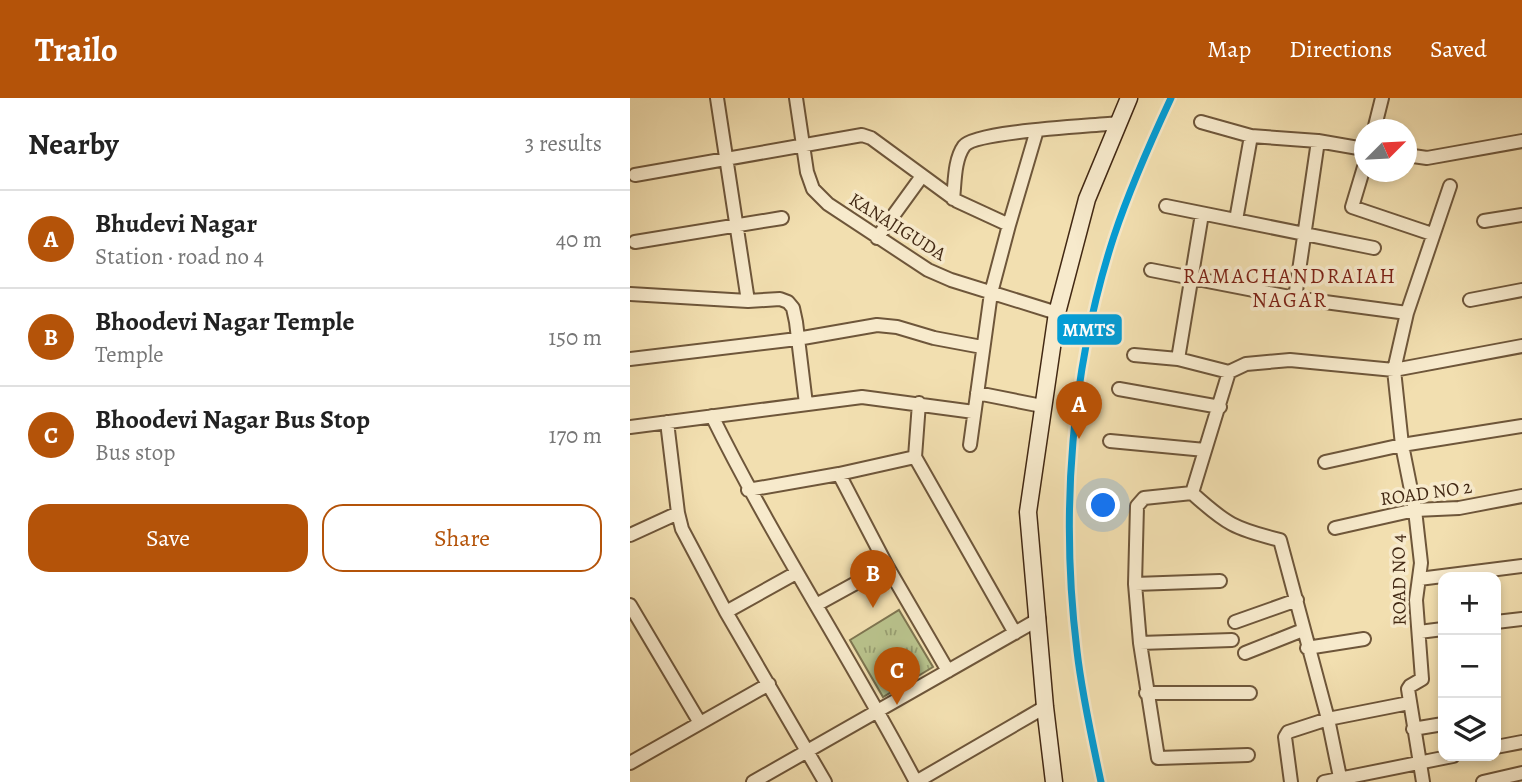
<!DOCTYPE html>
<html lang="en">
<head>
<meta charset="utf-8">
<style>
	:root { --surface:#fff; --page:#f6f6f6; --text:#222; --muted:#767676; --line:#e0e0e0; --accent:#b45309 }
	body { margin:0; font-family:Alegreya,serif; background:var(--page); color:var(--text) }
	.controls { position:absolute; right:21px; bottom:21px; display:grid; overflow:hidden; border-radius:14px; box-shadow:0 4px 10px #0003 }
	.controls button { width:63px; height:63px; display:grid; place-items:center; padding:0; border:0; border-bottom:2px solid var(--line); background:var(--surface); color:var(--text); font:35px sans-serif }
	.compass { position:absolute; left:724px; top:21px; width:63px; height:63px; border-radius:50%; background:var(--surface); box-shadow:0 4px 10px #0003; rotate:66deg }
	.you { position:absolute; left:474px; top:408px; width:24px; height:24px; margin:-18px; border:5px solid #fff; border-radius:50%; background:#1a73e8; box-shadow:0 0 0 10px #1a73e833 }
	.badge { display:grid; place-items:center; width:46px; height:46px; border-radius:50%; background:var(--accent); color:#fff; font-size:23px; font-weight:700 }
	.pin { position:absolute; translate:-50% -58px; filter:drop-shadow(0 2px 4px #0008) }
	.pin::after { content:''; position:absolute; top:37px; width:24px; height:21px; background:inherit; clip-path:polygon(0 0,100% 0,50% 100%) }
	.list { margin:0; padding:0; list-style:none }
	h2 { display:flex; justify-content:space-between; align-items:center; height:91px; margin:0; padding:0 28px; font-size:30px }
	h2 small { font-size:23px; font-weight:400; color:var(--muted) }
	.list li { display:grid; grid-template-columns:46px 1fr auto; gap:21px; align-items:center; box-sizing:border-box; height:98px; padding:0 28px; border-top:2px solid var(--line) }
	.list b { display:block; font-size:26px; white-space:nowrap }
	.list p { margin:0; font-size:23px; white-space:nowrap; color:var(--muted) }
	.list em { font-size:23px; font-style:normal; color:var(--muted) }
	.actions { display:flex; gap:14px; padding:21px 28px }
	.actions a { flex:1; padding:16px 0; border:2px solid var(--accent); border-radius:21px; text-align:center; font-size:24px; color:var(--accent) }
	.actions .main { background:var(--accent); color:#fff }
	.icon { flex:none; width:38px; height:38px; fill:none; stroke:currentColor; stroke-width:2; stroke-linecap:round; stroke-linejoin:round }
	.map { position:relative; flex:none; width:892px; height:684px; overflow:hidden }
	header { display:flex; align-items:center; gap:42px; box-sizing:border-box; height:98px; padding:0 35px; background:var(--accent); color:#fff }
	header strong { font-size:33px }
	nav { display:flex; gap:38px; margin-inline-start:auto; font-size:24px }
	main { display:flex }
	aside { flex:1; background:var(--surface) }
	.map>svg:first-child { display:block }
	.park { fill:url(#park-tufts); stroke:#7e7550; stroke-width:2 }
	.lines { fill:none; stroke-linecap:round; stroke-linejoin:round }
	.street-casing { stroke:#6e563a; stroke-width:16 }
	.secondary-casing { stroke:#422813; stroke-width:19 }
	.street { stroke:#f7eacc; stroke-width:12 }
	.secondary { stroke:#f7eacc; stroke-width:16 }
	.rail-1-casing { stroke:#f7eacc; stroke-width:12 }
	.rail-1 { stroke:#039dd6; stroke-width:7 }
	.labels { text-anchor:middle; stroke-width:7; stroke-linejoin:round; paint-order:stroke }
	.street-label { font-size:19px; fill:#422813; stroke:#f7eacc }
	.neighbourhood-label { font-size:21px; letter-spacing:2px; fill:#7a1f14; stroke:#f7eacc }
	.line-badge { stroke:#f7eacc; stroke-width:2.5 }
	.badge-label { font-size:19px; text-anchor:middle; font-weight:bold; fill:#fff }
</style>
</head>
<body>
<header>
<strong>Trailo</strong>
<nav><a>Map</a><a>Directions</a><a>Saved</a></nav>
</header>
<main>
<aside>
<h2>Nearby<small>3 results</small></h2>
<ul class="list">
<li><span class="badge">A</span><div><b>Bhudevi Nagar</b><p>Station · road no 4</p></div><em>40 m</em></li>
<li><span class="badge">B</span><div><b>Bhoodevi Nagar Temple</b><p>Temple</p></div><em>150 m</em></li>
<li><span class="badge">C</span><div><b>Bhoodevi Nagar Bus Stop</b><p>Bus stop</p></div><em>170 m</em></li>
</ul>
<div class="actions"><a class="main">Save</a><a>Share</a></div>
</aside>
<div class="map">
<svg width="892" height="684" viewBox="0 0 892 684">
	<defs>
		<pattern id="park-tufts" width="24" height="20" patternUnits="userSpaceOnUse" patternTransform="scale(1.75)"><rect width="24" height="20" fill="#b9c28c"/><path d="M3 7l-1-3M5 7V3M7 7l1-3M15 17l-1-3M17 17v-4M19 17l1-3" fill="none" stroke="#989e71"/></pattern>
	</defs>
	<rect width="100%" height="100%" fill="#f2dfb0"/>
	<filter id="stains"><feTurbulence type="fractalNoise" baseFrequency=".00286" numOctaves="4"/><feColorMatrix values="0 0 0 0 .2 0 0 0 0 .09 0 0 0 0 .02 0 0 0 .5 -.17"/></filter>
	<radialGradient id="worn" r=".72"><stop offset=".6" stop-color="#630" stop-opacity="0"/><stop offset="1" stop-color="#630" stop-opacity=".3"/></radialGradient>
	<path class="park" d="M269 512 303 569 253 599 220 542Z"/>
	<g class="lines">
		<g class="street-casing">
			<path id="street" d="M87 0 118 203
				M166 0 177 74 183 91 198 106 298 172 321 182 427 215
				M571 24 621 38 688 43 734 51
				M744 32 752 0
				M776 57 797 60 892 43
				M734 69 722 109 802 136
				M5 77 232 37 241 40 327 103 379 127 361 195 340 347
				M323 101C325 85 324 62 334 48 346 33 463 28 488 25
				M536 108 744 150
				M606 122 621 38
				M854 123 892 117
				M379 127 407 32
				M247 140 292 78
				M5 144 152 120
				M521 172 665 200 777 215
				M0 196 118 203 150 201 158 204 163 210 166 224 176 306
				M665 200 688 43
				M840 202 892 192
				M504 257 548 261 599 274 616 266 660 262 764 272 892 248
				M0 261 167 241 247 227 267 229 304 240 352 249
				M548 261 572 116
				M599 274 562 395 514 400 507 408 505 486 510 545 528 660 618 657
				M489 291 590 309
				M347 295 412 308
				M82 318C144 444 221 560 286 684
				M37 324 48 415 52 431 96 514 195 684
				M0 329 232 299 344 314
				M480 343 575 352
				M285 359 385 535
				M695 364 772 347 892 328
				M209 376 257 468 318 573
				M118 392 209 376 285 359 289 305
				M562 395C596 426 605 431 650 442L698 621 711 684
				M705 430 785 412 829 410 892 398
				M0 437 48 415
				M789 481 892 468
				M505 486 590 483
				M0 507 70 625
				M186 507 257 468
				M96 514 166 475
				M605 524 667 502
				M866 524 892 521
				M789 534 813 531
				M510 545 602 542
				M677 550 734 541
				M615 555 673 532
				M516 595H620
				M783 631 813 626
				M866 649 892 644
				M0 665 139 586
				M123 684 409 521
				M286 684 415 609
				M661 684 655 639 658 634 698 621 779 605
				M694 684 823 658
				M793 684 778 591 780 588 792 581 786 502 791 465 785 412 772 347 764 272 777 215 820 88
				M853 684 892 675"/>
		</g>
		<g class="secondary-casing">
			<path id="secondary" d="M424 684 415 609 398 414 427 215 457 101 499 0"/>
		</g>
		<use href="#street" class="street"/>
		<use href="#secondary" class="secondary"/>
		<g class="rail-1-casing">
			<path id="rail-1" d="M471 684C462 641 452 597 447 553 430 415 441 270 484 138 500 90 520 45 541 0"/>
		</g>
		<use href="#rail-1" class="rail-1"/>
	</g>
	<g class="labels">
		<g class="street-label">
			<text transform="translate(268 128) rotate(32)" y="7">KANAJIGUDA</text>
			<text transform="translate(796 394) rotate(-8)" y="7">ROAD NO 2</text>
			<text transform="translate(768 482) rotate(-91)" y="7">ROAD NO 4</text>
		</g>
		<g class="neighbourhood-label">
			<text x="660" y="185">RAMACHANDRAIAH<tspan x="660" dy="24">NAGAR</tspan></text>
		</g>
	</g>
	<rect class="line-badge" x="426" y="215" width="67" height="33" rx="7" fill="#039dd6"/>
	<g class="badge-label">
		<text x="459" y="238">MMTS</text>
	</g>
	<rect width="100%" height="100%" filter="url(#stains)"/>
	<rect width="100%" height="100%" fill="url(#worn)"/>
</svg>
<div class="controls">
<button>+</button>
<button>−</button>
<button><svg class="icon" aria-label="layers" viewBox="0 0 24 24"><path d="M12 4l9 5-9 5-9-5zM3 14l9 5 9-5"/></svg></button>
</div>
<svg class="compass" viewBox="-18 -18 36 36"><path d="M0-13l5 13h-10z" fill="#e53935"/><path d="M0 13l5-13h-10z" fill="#767676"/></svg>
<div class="you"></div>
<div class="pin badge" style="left:449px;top:341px">A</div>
<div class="pin badge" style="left:243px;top:510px">B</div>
<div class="pin badge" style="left:267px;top:607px">C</div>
</div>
</main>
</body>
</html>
